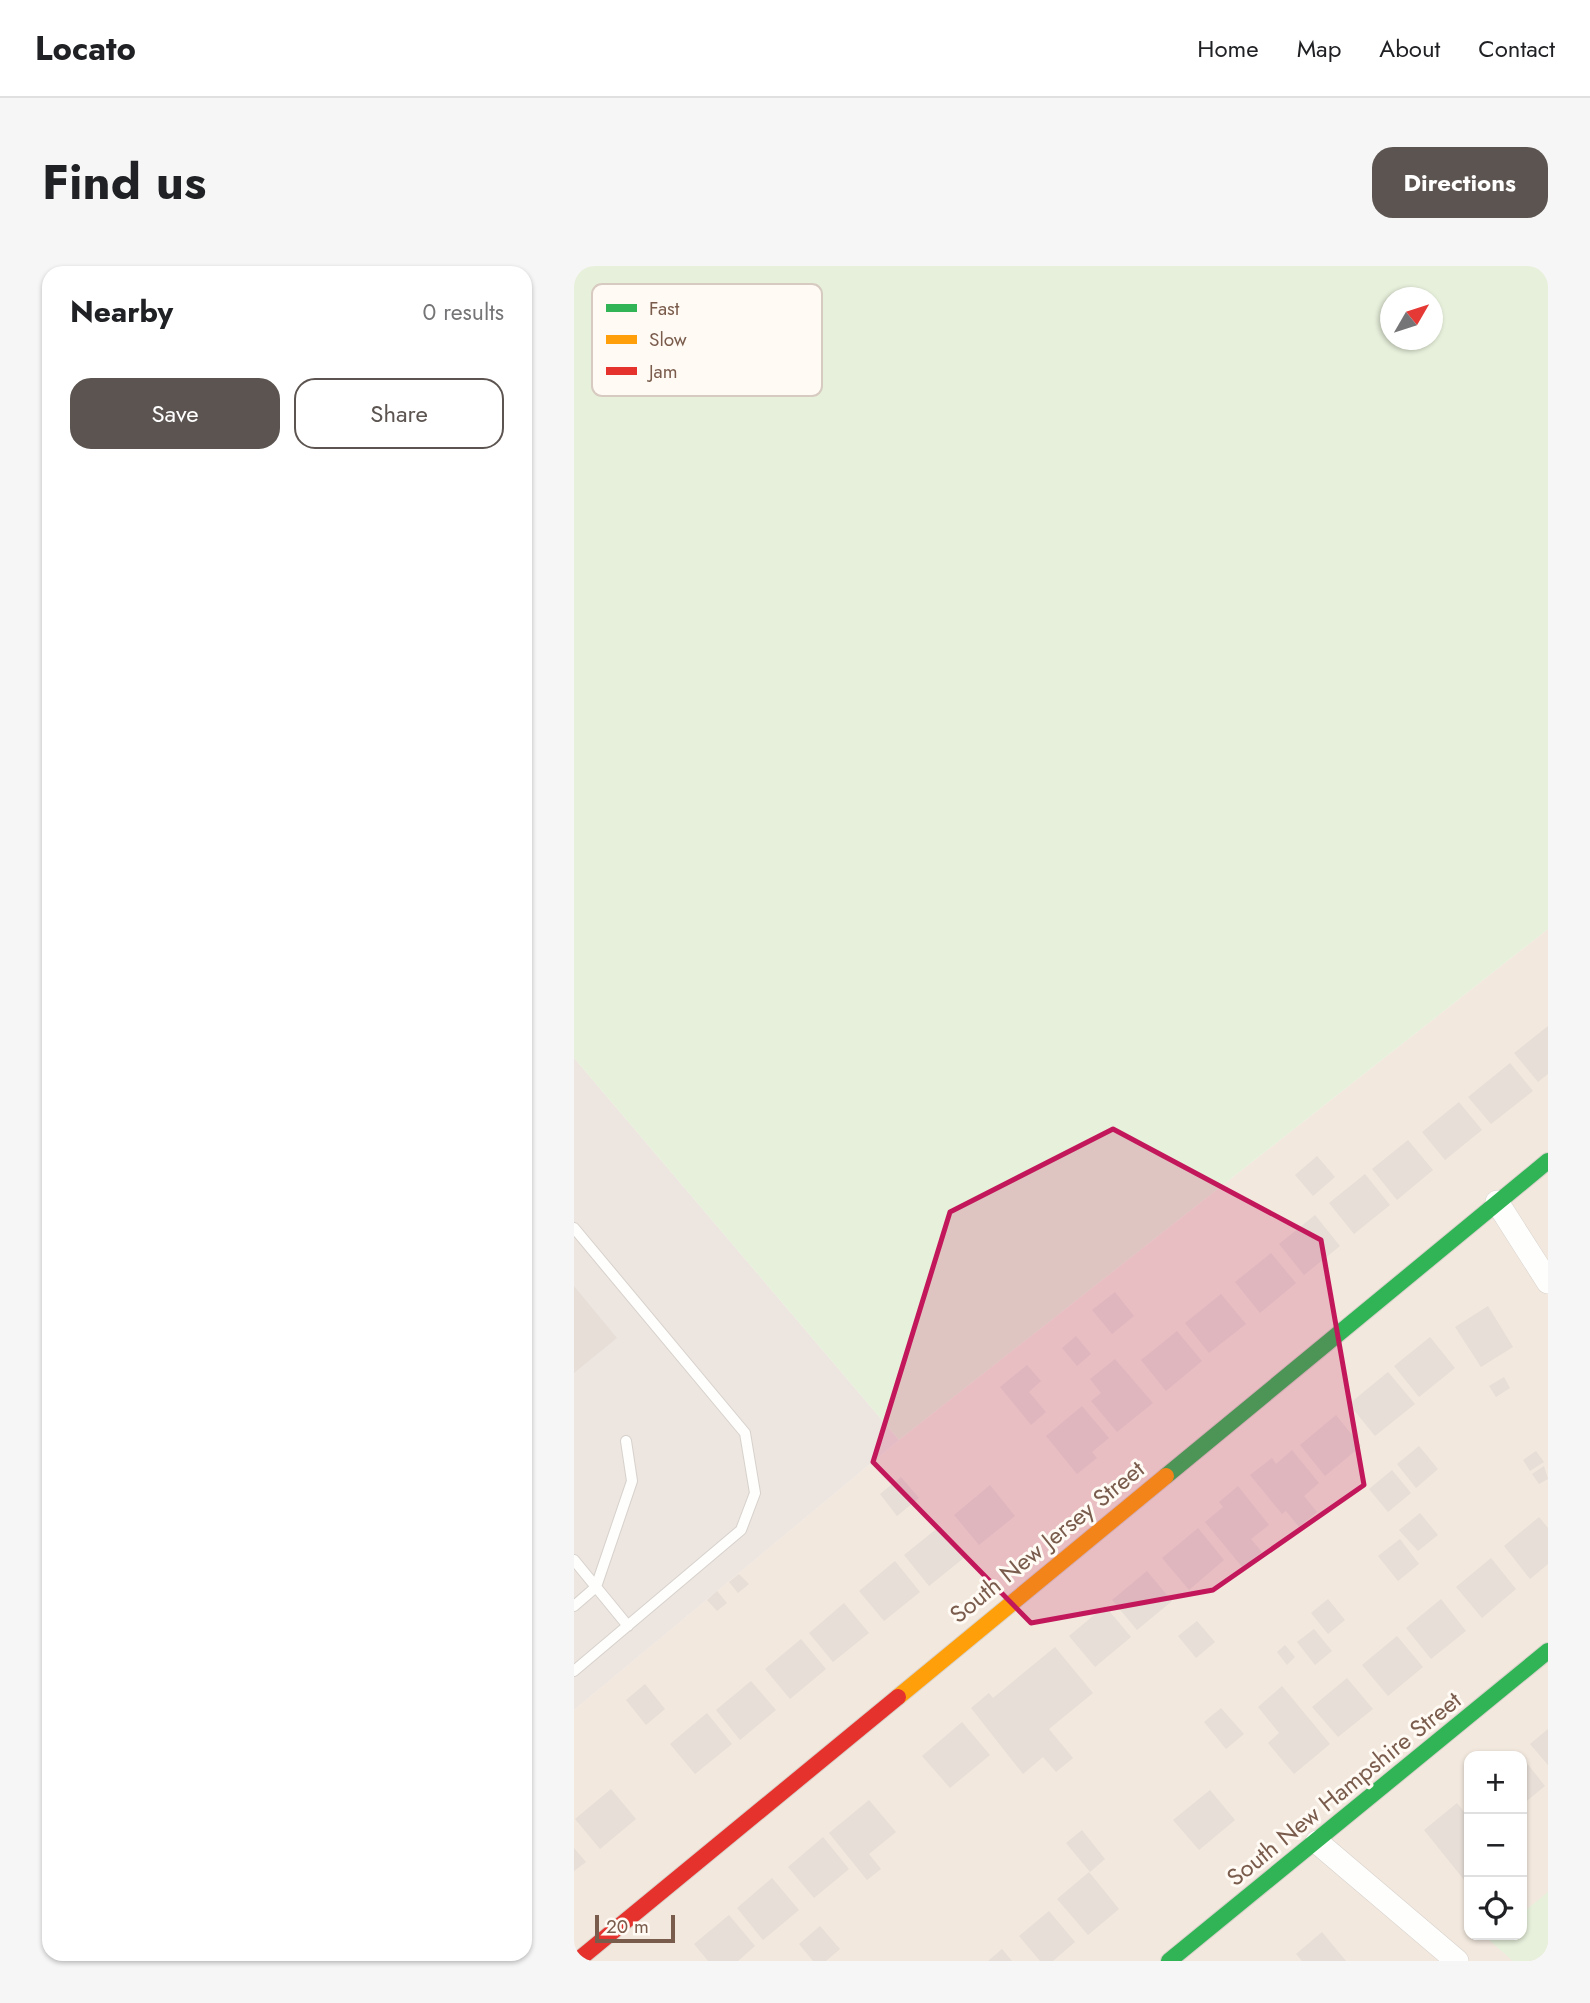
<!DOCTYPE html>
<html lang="en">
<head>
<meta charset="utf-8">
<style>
	:root { --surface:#fff; --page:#f6f6f6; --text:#202124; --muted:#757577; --line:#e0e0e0; --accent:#5c5450 }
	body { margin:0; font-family:Jost,sans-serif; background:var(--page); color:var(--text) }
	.controls { position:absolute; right:21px; bottom:21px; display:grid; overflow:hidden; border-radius:14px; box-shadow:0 2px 5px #0004 }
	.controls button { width:63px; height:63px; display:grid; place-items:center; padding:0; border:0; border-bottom:2px solid var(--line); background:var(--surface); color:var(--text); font:35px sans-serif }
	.compass { position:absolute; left:806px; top:21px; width:63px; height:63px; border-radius:50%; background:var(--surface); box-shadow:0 2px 5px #0004; rotate:51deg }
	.scale { position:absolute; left:21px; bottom:18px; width:80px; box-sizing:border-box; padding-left:7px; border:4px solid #7a5c4d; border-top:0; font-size:19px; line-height:24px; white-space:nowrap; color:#7a5c4d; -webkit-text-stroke:5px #fffaf3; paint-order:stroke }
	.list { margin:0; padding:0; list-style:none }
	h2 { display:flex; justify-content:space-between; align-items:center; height:91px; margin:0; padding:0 28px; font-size:30px }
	h2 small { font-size:23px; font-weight:400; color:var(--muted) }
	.actions { display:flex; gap:14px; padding:21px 28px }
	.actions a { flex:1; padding:16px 0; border:2px solid var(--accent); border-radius:21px; text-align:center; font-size:24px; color:var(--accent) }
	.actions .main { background:var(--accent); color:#fff }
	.icon { flex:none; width:38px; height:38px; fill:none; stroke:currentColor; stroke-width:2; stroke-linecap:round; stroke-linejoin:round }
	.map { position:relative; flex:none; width:974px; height:1695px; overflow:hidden; border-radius:21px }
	header { display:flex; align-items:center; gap:42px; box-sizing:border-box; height:98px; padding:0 35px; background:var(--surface); border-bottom:2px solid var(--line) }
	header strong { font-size:33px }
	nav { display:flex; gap:38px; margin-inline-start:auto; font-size:24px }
	.intro { display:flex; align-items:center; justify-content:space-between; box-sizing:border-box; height:168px; padding:0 42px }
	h1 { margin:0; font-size:49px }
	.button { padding:18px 32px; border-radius:21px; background:var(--accent); color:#fff; font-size:24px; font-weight:700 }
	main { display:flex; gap:42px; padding:0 42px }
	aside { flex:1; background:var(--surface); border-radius:21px; box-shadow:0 2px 5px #0004 }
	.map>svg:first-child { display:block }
	.residential { fill:#f2e8de; fill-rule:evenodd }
	.industrial { fill:#ede5e0 }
	.green { fill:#e7f0db; fill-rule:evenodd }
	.building { fill:#e6ded7 }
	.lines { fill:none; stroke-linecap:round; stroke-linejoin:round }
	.lane-casing { stroke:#d7d1cb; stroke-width:12 }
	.street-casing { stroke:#d7d1cb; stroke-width:24 }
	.fast-casing { stroke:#d9d2cb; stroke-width:18 }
	.slow-casing { stroke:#d9d2cb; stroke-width:18 }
	.jam-casing { stroke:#d9d2cb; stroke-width:18 }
	.lane { stroke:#fefefd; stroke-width:10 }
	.street { stroke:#fefefd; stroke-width:23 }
	.fast { stroke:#30b455; stroke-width:16 }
	.slow { stroke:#ff9f0a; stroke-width:16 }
	.jam { stroke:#e5322d; stroke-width:16 }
	.marked { fill:#c2185b; fill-opacity:0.2; stroke:#c2185b; stroke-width:5; stroke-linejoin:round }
	.labels { text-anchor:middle; stroke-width:6; stroke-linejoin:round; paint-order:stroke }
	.street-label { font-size:24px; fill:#7a5c4d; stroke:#fffaf3 }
	.key { fill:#fffaf3; stroke:#d7cbc1; stroke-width:2 }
	.key-label { font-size:19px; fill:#7a5c4d }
</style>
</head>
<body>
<header>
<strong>Locato</strong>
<nav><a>Home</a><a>Map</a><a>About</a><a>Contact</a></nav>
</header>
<div class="intro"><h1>Find us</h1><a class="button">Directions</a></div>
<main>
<aside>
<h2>Nearby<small>0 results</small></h2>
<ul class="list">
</ul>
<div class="actions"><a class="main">Save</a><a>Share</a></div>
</aside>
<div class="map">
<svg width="974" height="1695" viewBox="0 0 974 1695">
	<rect width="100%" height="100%" fill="#f9f5f0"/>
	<path class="residential" d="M974 663V1695H0V1444L325 1174ZM895 1490H948V1669H895Z"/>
	<path class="industrial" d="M0 792 325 1174 0 1444Z"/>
	<path class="green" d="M0 0H974V663L325 1174 0 792ZM816 32H858V74H816Z
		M974 1626V1695H939L915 1674 922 1669H948V1647Z"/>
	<path class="building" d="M974 760V808L964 816 940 787Z
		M936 797 959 825 917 858 894 831Z
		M885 836 908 864 871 894 848 866Z
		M834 874 859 904 823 934 798 903Z
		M743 890 761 911 739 930 721 909Z
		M791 908 816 939 780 968 755 937Z
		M741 949 766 980 730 1009 705 978Z
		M697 987 722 1017 686 1047 661 1016Z
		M0 1020 43 1072 0 1107Z
		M541 1026 560 1050 538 1068 518 1044Z
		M647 1028 672 1058 635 1087 611 1057Z
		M914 1040 939 1081 907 1101 881 1061Z
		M603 1065 628 1095 592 1125 567 1094Z
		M502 1070 517 1088 503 1100 488 1082Z
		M856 1071 881 1102 845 1131 820 1100Z
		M541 1093 579 1137 543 1166 517 1135 527 1127 516 1113Z
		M453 1099 467 1115 455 1126 472 1146 457 1159 426 1121Z
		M814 1106 841 1138 801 1170 775 1138Z
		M930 1111 936 1122 922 1131 915 1120Z
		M508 1140 535 1172 518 1186 523 1192 503 1208 472 1170Z
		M762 1149 787 1180 751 1210 726 1179Z
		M845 1180 864 1203 842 1222 823 1198Z
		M718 1184 745 1217 730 1230 743 1246 725 1261 712 1245 708 1248 676 1209 698 1192 702 1198Z
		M962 1185 970 1196 956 1205 949 1194Z
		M970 1200 974 1213 965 1218 958 1208Z
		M818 1204 837 1227 814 1246 795 1223Z
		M327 1211 345 1232 323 1250 306 1228Z
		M416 1219 441 1250 405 1279 380 1249Z
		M664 1220 695 1259 677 1273 688 1286 669 1302 631 1256 649 1241 645 1236Z
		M846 1247 864 1269 844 1285 825 1264Z
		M965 1251 974 1262V1298L956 1313 930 1280Z
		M366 1260 391 1291 355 1320 330 1289Z
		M624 1262 650 1294 615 1324 588 1292Z
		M826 1273 845 1298 824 1315 804 1290Z
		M917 1292 942 1323 908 1352 882 1321Z
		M321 1295 346 1326 310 1355 285 1325Z
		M573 1305 598 1335 563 1364 538 1334Z
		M165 1308 175 1318 164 1327 155 1316Z
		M143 1325 153 1337 143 1345 133 1334Z
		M754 1333 771 1354 754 1368 737 1347Z
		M867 1333 892 1365 857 1393 832 1362Z
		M270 1337 295 1367 259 1396 235 1367Z
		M531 1340 557 1371 521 1401 495 1370Z
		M623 1355 641 1376 622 1392 604 1370Z
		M740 1363 758 1385 741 1399 723 1376Z
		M823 1370 849 1401 814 1430 788 1399Z
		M227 1373 252 1403 216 1433 191 1403Z
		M711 1379 721 1391 713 1399 703 1386Z
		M481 1381 519 1427 475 1463 499 1492 482 1506 469 1491 449 1508 397 1442 415 1427 419 1432Z
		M773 1412 799 1443 764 1471 738 1441Z
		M177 1415 202 1444 166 1474 142 1444Z
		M71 1418 91 1443 72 1459 52 1434Z
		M708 1420 756 1478 720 1508 694 1477 705 1467 684 1441Z
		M647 1442 670 1468 652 1483 630 1456Z
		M133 1447 158 1478 121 1508 96 1478Z
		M388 1456 416 1489 376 1522 348 1490Z
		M974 1463V1499L956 1478Z
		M948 1491 971 1520 948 1539Z
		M37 1523 62 1553 26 1583 1 1553Z
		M636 1524 661 1554 625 1584 599 1554Z
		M295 1534 322 1566 295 1588 307 1603 293 1614 255 1567Z
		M883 1537 895 1552V1620L850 1564Z
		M508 1564 531 1593 516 1606 492 1577Z
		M249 1571 275 1603 240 1632 214 1601Z
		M0 1582 12 1596 0 1605Z
		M515 1606 545 1643 514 1669 483 1633Z
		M198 1612 225 1644 189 1674 163 1642Z
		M475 1645 501 1676 479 1695H466L445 1670Z
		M155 1649 181 1680 164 1695H134L120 1678Z
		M246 1660 266 1683 252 1695H239L225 1678Z
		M748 1666 772 1695H728L722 1688Z
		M428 1683 438 1695H414Z"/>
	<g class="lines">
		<g class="lane-casing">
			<path id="lane" d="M0 962 171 1167 181 1227 167 1264 0 1405
				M0 1294 54 1360
				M0 1340 22 1321 58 1215 52 1175"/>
		</g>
		<g class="street-casing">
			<path id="street" d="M923 936 974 1016
				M743 1576 883 1695"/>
		</g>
		<g class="fast-casing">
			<path id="fast" d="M592 1210 974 895
				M595 1695 974 1385"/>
		</g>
		<g class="slow-casing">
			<path id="slow" d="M324 1431 592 1210"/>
		</g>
		<g class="jam-casing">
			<path id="jam" d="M3 1695 324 1431"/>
		</g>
		<use href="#lane" class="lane"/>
		<use href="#street" class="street"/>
		<use href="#fast" class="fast"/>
		<use href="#slow" class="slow"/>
		<use href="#jam" class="jam"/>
	</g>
	<path class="marked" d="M539 863 747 974 790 1219 639 1324 457 1357 299 1196 376 946Z"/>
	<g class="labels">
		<g class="street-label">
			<text transform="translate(473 1276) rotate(-39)" y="8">South New Jersey Street</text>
			<text transform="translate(770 1523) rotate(-39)" y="8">South New Hampshire Street</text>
		</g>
	</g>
	<rect x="18" y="18" width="230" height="112" rx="10" class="key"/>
	<rect x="32" y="38" width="31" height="8" fill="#30b455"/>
	<rect x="32" y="69" width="31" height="9" fill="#ff9f0a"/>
	<rect x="32" y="101" width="31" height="8" fill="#e5322d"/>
	<g class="key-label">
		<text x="75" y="49">Fast</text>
		<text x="75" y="80">Slow</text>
		<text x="75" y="112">Jam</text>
	</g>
</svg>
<div class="controls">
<button>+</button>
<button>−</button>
<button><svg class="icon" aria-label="locate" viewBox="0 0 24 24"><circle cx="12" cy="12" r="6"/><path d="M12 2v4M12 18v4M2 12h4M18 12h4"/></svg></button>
</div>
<svg class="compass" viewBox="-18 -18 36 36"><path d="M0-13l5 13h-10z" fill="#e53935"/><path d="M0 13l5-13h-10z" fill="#757577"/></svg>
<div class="scale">20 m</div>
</div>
</main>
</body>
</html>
